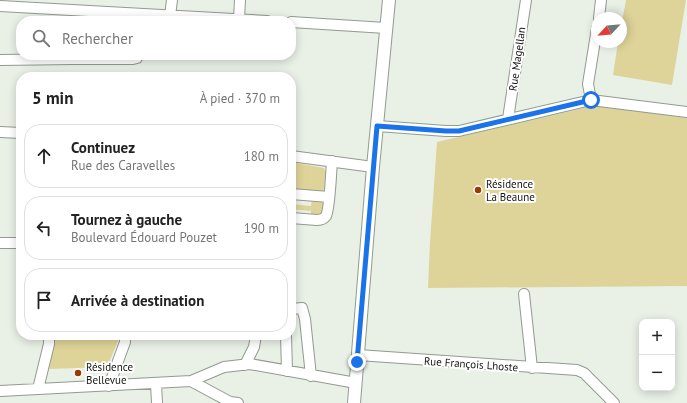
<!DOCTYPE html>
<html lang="fr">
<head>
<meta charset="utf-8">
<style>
	:root { --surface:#fff; --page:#f2f2f2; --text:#222; --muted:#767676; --line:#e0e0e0 }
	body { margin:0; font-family:"PT Sans",sans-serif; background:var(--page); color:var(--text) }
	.controls { position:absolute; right:12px; bottom:12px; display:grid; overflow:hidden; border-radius:8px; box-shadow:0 2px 10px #0003 }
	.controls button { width:36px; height:36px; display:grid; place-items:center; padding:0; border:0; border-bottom:1px solid var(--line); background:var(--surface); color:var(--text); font:20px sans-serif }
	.compass { position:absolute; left:591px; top:12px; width:36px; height:36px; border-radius:50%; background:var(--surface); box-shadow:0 2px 10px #0003; rotate:244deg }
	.stop { position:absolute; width:12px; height:12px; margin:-9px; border:3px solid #1a73e8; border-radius:50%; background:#fff }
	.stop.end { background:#1a73e8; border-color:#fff; box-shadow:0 1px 4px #0008 }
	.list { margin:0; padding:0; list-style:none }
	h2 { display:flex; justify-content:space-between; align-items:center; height:52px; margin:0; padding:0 16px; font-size:17px }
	h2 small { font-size:13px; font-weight:400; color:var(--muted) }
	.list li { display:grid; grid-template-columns:26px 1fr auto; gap:12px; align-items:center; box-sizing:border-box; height:64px; margin:0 8px 8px; padding:0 8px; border:1px solid var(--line); border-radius:16px }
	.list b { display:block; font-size:15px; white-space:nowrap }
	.list p { margin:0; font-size:13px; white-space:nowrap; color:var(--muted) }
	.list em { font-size:13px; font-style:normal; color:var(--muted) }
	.icon { flex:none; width:22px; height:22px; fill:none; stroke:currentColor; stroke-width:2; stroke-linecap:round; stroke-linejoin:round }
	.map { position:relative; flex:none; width:687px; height:403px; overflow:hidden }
	.search { position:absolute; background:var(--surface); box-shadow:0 2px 10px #0003; left:16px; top:16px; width:280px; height:44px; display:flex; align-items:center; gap:10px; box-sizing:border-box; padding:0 14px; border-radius:16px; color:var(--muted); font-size:15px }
	.panel { position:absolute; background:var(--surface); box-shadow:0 2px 10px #0003; left:16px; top:72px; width:280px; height:268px; border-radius:16px }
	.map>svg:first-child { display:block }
	.green { fill:#ded499 }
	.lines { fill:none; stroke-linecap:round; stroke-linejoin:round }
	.minor-casing { stroke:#939a91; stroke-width:12 }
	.tertiary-casing { stroke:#939a91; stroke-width:14 }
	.minor { stroke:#fff; stroke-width:10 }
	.tertiary { stroke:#fff; stroke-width:12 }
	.route { stroke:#1a73e8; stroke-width:5 }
	.poi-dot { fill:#9d3a00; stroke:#fff; stroke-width:1.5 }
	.labels { text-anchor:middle; stroke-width:4; stroke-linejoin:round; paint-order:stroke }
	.street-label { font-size:11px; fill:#141613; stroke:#fff }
	.poi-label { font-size:11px; fill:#141613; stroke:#fff; text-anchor:start }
</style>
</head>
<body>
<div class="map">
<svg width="687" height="403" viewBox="0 0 687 403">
	<rect width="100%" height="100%" fill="#e9f0e6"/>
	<path class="green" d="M626 0H686L672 85 613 75 618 42H621V27Z
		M597 105 687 118V286L428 288 430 242 437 142Z
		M291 162 324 168 326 173 324 190 321 192 291 190Z
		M312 200C325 201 325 203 322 215L311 217V211L291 209V204L311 206Z
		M56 335H118V341L107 367 49 369Z"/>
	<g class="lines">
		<g class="minor-casing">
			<path id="minor" d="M0 6 267 21
				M170 16 172 0
				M599 18 601 0
				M239 19 240 0
				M291 22 386 28
				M0 60 72 59H133L137 58 138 55
				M591 100 588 84 597 28
				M508 119 526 0
				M377 126 446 131H459L591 100 687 112
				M0 132 21 133
				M291 156 373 167
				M291 194 329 197
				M291 218 317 220C321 220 324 219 326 216 330 208 331 172 332 161
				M0 243H21
				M524 294 532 368
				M291 309 302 308 305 319 311 376
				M286 335 287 371
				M358 355 577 370 584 373 614 403
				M245 365 254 347 256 335
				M191 381 224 367 250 364 356 383
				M156 384 157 403
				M109 386 125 342V335
				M38 389 49 344V335
				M0 391 191 381 230 402 238 403"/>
		</g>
		<g class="tertiary-casing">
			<path id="tertiary" d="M354 403 373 167 389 0"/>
		</g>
		<use href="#minor" class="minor"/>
		<use href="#tertiary" class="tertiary"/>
	</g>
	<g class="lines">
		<path class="route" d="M357 362 377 126 446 131H459L591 100"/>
	</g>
	<g class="poi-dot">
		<circle cx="478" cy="190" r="4"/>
		<circle cx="78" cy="373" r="4"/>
	</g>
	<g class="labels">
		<g class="street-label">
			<text transform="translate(517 59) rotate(-82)" y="4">Rue Magellan</text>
			<text transform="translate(471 364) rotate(4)" y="4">Rue François Lhoste</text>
		</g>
		<g class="poi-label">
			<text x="486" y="188">Résidence<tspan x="486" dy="13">La Beaune</tspan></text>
			<text x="86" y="371">Résidence<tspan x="86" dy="13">Bellevue</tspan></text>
		</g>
	</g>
</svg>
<div class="controls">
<button>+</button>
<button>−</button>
</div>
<svg class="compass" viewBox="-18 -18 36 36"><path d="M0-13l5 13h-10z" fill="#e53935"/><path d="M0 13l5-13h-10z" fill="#767676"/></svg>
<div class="stop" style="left:591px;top:100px"></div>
<div class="stop end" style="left:357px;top:362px"></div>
<div class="search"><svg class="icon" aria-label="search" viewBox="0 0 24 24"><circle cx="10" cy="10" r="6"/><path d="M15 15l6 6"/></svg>Rechercher</div>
<section class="panel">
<h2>5 min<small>À pied · 370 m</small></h2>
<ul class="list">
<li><svg class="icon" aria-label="ahead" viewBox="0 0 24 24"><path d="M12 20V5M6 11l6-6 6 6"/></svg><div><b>Continuez</b><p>Rue des Caravelles</p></div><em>180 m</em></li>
<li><svg class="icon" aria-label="left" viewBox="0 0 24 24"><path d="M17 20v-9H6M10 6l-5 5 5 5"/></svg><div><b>Tournez à gauche</b><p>Boulevard Édouard Pouzet</p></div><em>190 m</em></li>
<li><svg class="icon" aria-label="arrive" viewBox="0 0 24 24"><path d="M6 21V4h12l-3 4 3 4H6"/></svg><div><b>Arrivée à destination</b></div></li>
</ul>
</section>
</div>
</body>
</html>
